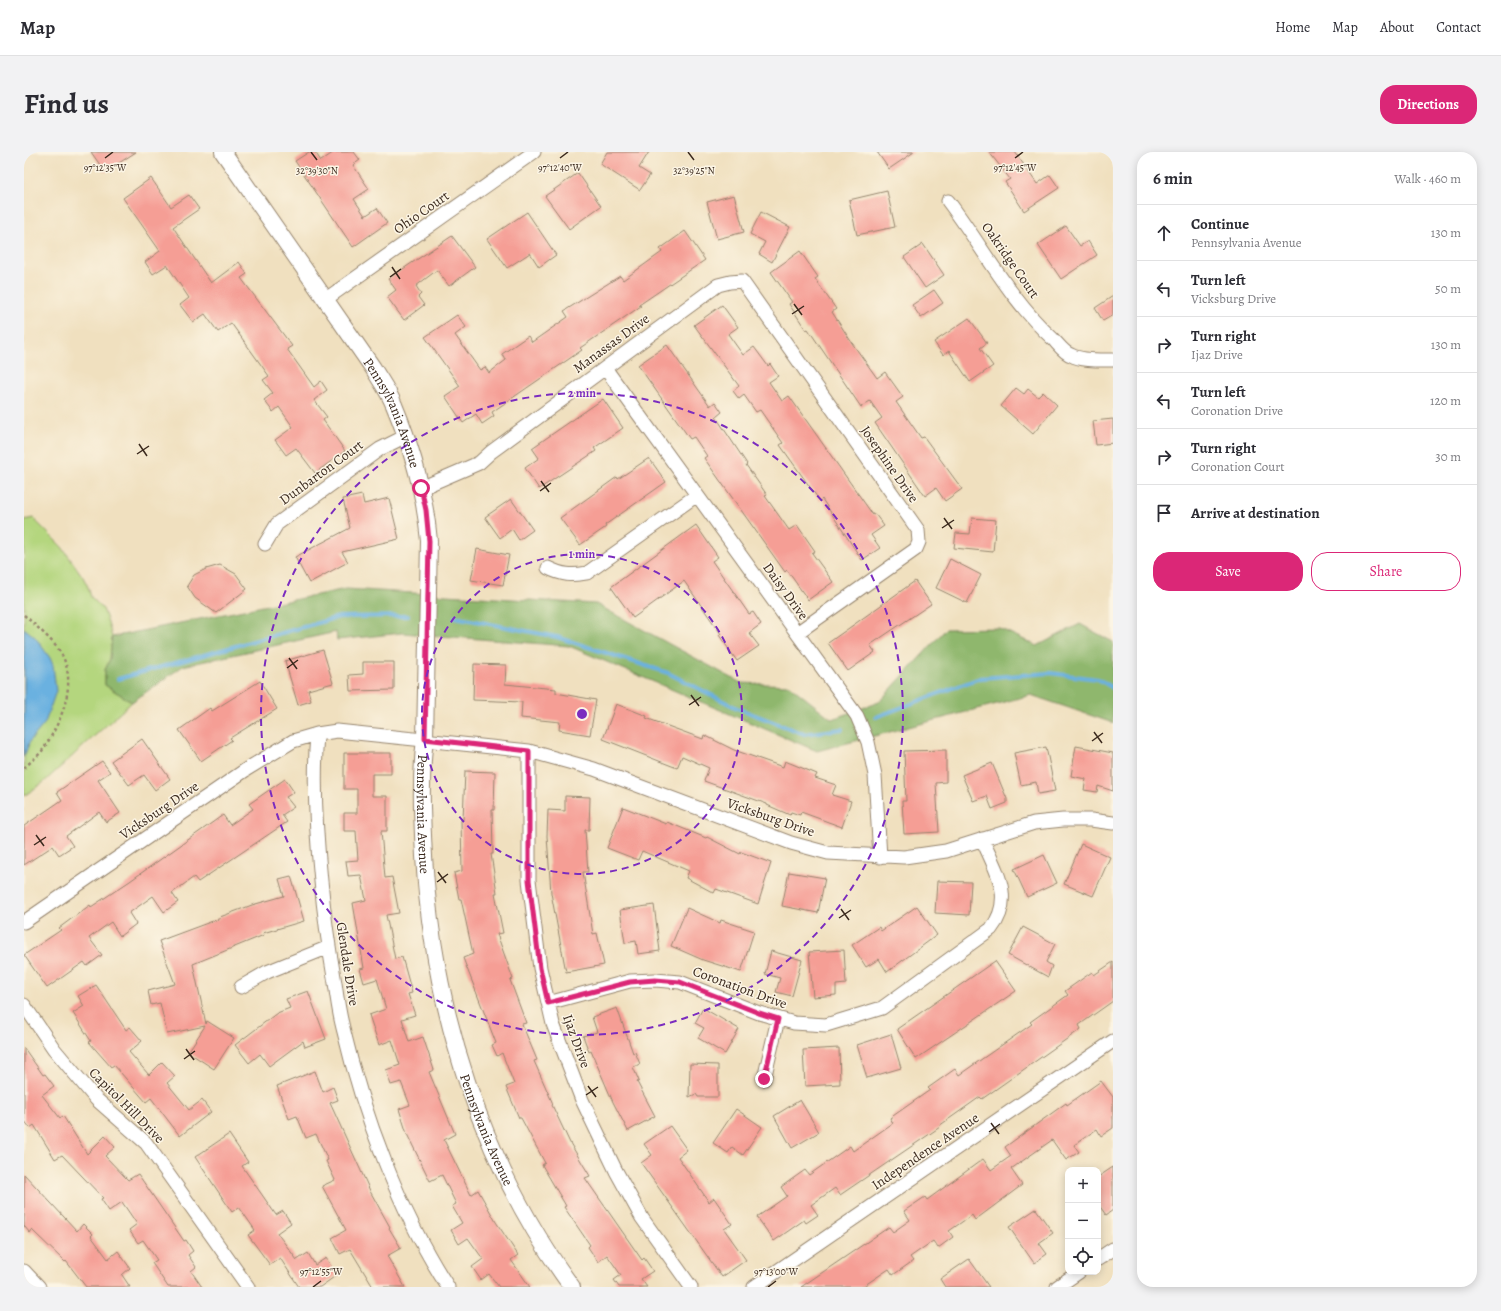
<!DOCTYPE html>
<html lang="en">
<head>
<meta charset="utf-8">
<style>
	:root { --surface:#fff; --page:#f2f2f3; --text:#2b2b33; --muted:#7c7c81; --line:#e1e1e2; --accent:#db2777 }
	body { margin:0; font-family:Alegreya,serif; background:var(--page); color:var(--text) }
	.controls { position:absolute; right:12px; bottom:12px; display:grid; overflow:hidden; border-radius:8px; box-shadow:0 2px 10px #0003 }
	.controls button { width:36px; height:36px; display:grid; place-items:center; padding:0; border:0; border-bottom:1px solid var(--line); background:var(--surface); color:var(--text); font:20px sans-serif }
	.stop { position:absolute; width:12px; height:12px; margin:-9px; border:3px solid #db2777; border-radius:50%; background:#fff }
	.stop.end { background:#db2777; border-color:#fff; box-shadow:0 1px 4px #0008 }
	.list { margin:0; padding:0; list-style:none }
	h2 { display:flex; justify-content:space-between; align-items:center; height:52px; margin:0; padding:0 16px; font-size:17px }
	h2 small { font-size:13px; font-weight:400; color:var(--muted) }
	.list li { display:grid; grid-template-columns:26px 1fr auto; gap:12px; align-items:center; box-sizing:border-box; height:56px; padding:0 16px; border-top:1px solid var(--line) }
	.list b { display:block; font-size:15px; white-space:nowrap }
	.list p { margin:0; font-size:13px; white-space:nowrap; color:var(--muted) }
	.list em { font-size:13px; font-style:normal; color:var(--muted) }
	.actions { display:flex; gap:8px; padding:12px 16px }
	.actions a { flex:1; padding:9px 0; border:1px solid var(--accent); border-radius:16px; text-align:center; font-size:14px; color:var(--accent) }
	.actions .main { background:var(--accent); color:#fff }
	.icon { flex:none; width:22px; height:22px; fill:none; stroke:currentColor; stroke-width:2; stroke-linecap:round; stroke-linejoin:round }
	.map { position:relative; flex:none; width:1089px; height:1135px; overflow:hidden; border-radius:16px }
	header { display:flex; align-items:center; gap:24px; box-sizing:border-box; height:56px; padding:0 20px; background:var(--surface); border-bottom:1px solid var(--line) }
	header strong { font-size:19px }
	nav { display:flex; gap:22px; margin-inline-start:auto; font-size:14px }
	.intro { display:flex; align-items:center; justify-content:space-between; box-sizing:border-box; height:96px; padding:0 24px }
	h1 { margin:0; font-size:28px }
	.button { padding:10px 18px; border-radius:16px; background:var(--accent); color:#fff; font-size:14px; font-weight:700 }
	main { display:flex; gap:24px; padding:0 24px }
	aside { flex:1; background:var(--surface); border-radius:16px; box-shadow:0 2px 10px #0003 }
	.map>svg:first-child { display:block }
	.green { fill:#b4d67e; stroke:#78804e }
	.forest { fill:#8fb76d; stroke:#657046 }
	.water { fill:#6ab1e0; stroke:#526e7f }
	.lines { fill:none; stroke-linecap:round; stroke-linejoin:round }
	.stream { stroke:#6ab1e0; stroke-width:4 }
	.building { fill:#f59e95 }
	.minor-casing { stroke:#96856e; stroke-width:15 }
	.tertiary-casing { stroke:#96856e; stroke-width:18 }
	.path { stroke:#96856e; stroke-width:2.5; stroke-dasharray:3 3; stroke-linecap:butt }
	.minor { stroke:#fff; stroke-width:13 }
	.tertiary { stroke:#fff; stroke-width:16 }
	.route { stroke:#db2777; stroke-width:5 }
	.ticks { fill:none; stroke:#3b2a1e; stroke-width:1.5 }
	.ring { fill:none; stroke:#7b2cbf; stroke-width:2; stroke-dasharray:7 5 }
	.labels { text-anchor:middle; stroke-width:3; stroke-linejoin:round; paint-order:stroke }
	.street-label { font-size:14px; fill:#3b2a1e; stroke:#fcf5e5 }
	.ticks-label { font-size:10px; text-anchor:middle; fill:#3b2a1e; stroke:#fcf5e5; stroke-width:3; stroke-linejoin:round; paint-order:stroke }
	.centre { fill:#7b2cbf; stroke:#fcf5e5; stroke-width:2 }
	.ring-label { font-size:12px; text-anchor:middle; font-weight:bold; fill:#7b2cbf; stroke:#fcf5e5; stroke-width:3; stroke-linejoin:round; paint-order:stroke }
</style>
</head>
<body>
<header>
<strong>Map</strong>
<nav><a>Home</a><a>Map</a><a>About</a><a>Contact</a></nav>
</header>
<div class="intro"><h1>Find us</h1><a class="button">Directions</a></div>
<main>
<div class="map">
<svg width="1089" height="1135" viewBox="0 0 1089 1135">
	<rect width="100%" height="100%" fill="#fcf5e5"/>
	<filter id="ink" filterUnits="userSpaceOnUse"><feTurbulence type="fractalNoise" baseFrequency=".025" numOctaves="2"/><feDisplacementMap in="SourceGraphic" scale="8" xChannelSelector="R" yChannelSelector="G"/><feConvolveMatrix kernelMatrix="1 2 1 2 8 2 1 2 1" color-interpolation-filters="sRGB"/></filter>
	<filter id="wash" filterUnits="userSpaceOnUse"><feTurbulence type="fractalNoise" baseFrequency=".012" numOctaves="4" result="noise"/><feDisplacementMap in="SourceGraphic" scale="16" xChannelSelector="R" yChannelSelector="G"/><feGaussianBlur stdDeviation="0.9" result="paint"/><feColorMatrix in="noise" values="0 0 0 0 0 0 0 0 0 0 0 0 0 0 0 0 0 1.4 0 .05"/><feComposite in="paint" operator="in"/></filter>
	<g filter="url(#wash)">
		<rect width="100%" height="100%" fill="#f0e0bf"/>
		<path class="green" d="M9 366 38 395 59 425 64 435 67 445 79 457 84 470 88 485 86 507 81 518V533L108 550 20 630 0 644V368Z"/>
		<path class="forest" d="M322 437 572 452 717 531 765 533 808 567 855 550 922 477 975 476 1013 494 1056 472 1089 490V571L1007 543 793 599 545 494 378 481 313 488 312 480 159 514 108 550 81 533V518L86 507 88 485Z"/>
		<path class="water" d="M0 476 11 485 26 506 29 513 32 539 21 571 6 589 0 605Z"/>
		<g class="lines">
			<path class="stream" d="M431 465 533 485 644 521 713 556 780 582 818 577
				M94 527 315 465 384 464
				M852 565 956 526 1026 521 1074 527 1089 536"/>
		</g>
		<g id="blocks">
			<path class="building" d="M67 0H112L81 20Z
				M285 0H291L297 9 310 0H330L336 8 329 13 345 37 330 47 341 64 353 56 363 71 329 95 271 9Z
				M583 0H625L615 16 626 23 616 38 576 12Z
				M853 0H890L865 17Z
				M965 0H991L1013 32 1026 23 1035 36 1000 59 981 30 986 27Z
				M554 21 577 54 545 77 521 44Z
				M127 26 147 55 165 43 175 57 149 75 187 131 215 110 223 122 217 126 268 194 263 197 290 235 297 229 303 238 290 248 303 265 299 268 321 299 291 321 272 296 262 303 251 288 269 275 255 255 249 260 240 248 249 241 239 228 245 224 207 171 194 180 181 162 169 170 156 153 165 146 143 113 129 122 121 110 136 99 99 46Z
				M863 39 871 75 833 83 825 48Z
				M710 43 720 80 693 87 683 50Z
				M503 60 532 103 515 115 506 101 483 116 463 87Z
				M737 60 766 75 748 110 735 102 741 90 726 82Z
				M1042 74 1056 94 1064 89 1073 103 1037 127 1014 93Z
				M661 79 681 108 615 153 617 154 556 196 558 198 468 260 470 264 458 272 452 262 439 271 421 244 436 234 401 185 433 163 442 175 431 183 456 218 461 215 465 221 482 208 478 202 504 184 508 190 544 165 540 159 596 124 599 128 638 100 636 97Z
				M428 84 451 115 425 134 413 118 392 134 397 142 394 145 400 153 380 168 363 145 372 138 364 127Z
				M899 92 920 123 901 136 880 105Z
				M776 99 794 125 791 127 812 157 808 160 828 191 853 226 861 220 879 245 872 250 897 286 900 285 938 337 921 349 912 336 901 344 851 271 858 266 846 249 837 255 784 177 782 178 765 152 768 150 747 120Z
				M910 138 919 151 897 166 888 153Z
				M1089 144V163L1079 169 1071 156Z
				M698 153 714 175 704 182 719 203 730 195 744 214 746 212 754 224 745 230 758 249 765 244 849 363 851 362 860 374 847 383 856 396 838 408 798 347 796 349 756 293 759 291 736 258 732 260 720 243 715 247 709 239 715 234 670 173Z
				M945 166 963 191 956 196 969 214 946 230 925 199 919 203 910 190Z
				M643 193 686 254 691 250 698 260 692 265 723 312 722 313 743 343 741 344 765 378 773 373 791 399 788 401 809 430 784 448 763 418 761 420 680 306 683 304 670 285 666 287 614 213Z
				M992 236 1000 242 1004 237 1014 245 1019 240 1033 253 1009 282 977 254Z
				M579 247 599 276 570 296 572 299 515 337 501 316 515 306 508 296Z
				M1089 267V291L1072 293 1069 269Z
				M625 306 642 330 581 373 582 375 556 393 536 366 593 325 594 327Z
				M338 343 340 352 365 346 375 387 318 400 324 410 285 431 271 405 326 376 319 347Z
				M487 347 509 378 495 388 488 377 476 386 461 365Z
				M948 366 972 368 969 400 930 396 932 381 946 382Z
				M672 373 694 405 688 409 725 462 729 460 737 472 725 481 735 494 713 509 695 483 697 482 660 429 609 466 587 435Z
				M453 397 485 403 479 433 447 428Z
				M926 407 957 423 943 451 912 436Z
				M196 413 212 422 223 437 192 461 171 446 163 434 170 423 182 417Z
				M891 429 907 452 846 493 851 500 824 519 804 491Z
				M299 498 309 531 284 538 287 549 274 553 261 509Z
				M339 510H370V538L326 539 325 523 339 522Z
				M450 512 482 513 481 532 532 537V541L572 548 566 583 535 578 536 570 497 566 498 550 449 548Z
				M236 529 253 557 206 586 208 588 177 609 155 578 186 556 188 559Z
				M592 552 623 564 622 566 679 587 680 583 710 598 759 615 761 609 793 622 791 626 812 633 808 643 827 649 818 675 777 660 776 663 767 660 766 663 743 653V652L680 629 685 616 658 604 653 616 579 587Z
				M118 587 146 627 131 638 120 623 105 633 87 609Z
				M1052 594 1089 601V639L1074 634 1073 640 1060 638 1062 627 1047 624Z
				M1022 595 1031 639 1014 642 1012 630 997 633 990 601Z
				M922 598V630L912 631 915 680 880 682 878 649H882L880 599Z
				M320 601H367V622H348V644H363V679H357L361 726 368 725 375 761 362 763 371 807 378 805 388 841 384 842 391 863 378 867 385 890 399 885 410 918 405 920 431 982 420 988 447 1043 454 1038 472 1070 494 1103 487 1108 506 1135H475L465 1122 457 1128 448 1115 459 1107 444 1086 435 1092 427 1078 438 1071 428 1054 432 1052 418 1023 406 1029 383 982 375 957 386 953 377 930 367 933 362 918 376 913 368 888 355 893 345 863 362 857 353 827 340 831 336 817 340 816 329 751 342 748 337 723 324 724 322 709 334 708 332 679H320V661H333V637H320Z
				M78 609 86 620 74 628 96 661 82 670 75 660 42 684 49 694 35 703 29 694 0 713V674L38 648 33 640Z
				M968 611 983 647V651L968 657 963 644 949 649 938 623Z
				M441 619 471 620 470 658H468L469 702H467L473 741H471L479 781 473 782 489 827 486 828 502 871 498 872 513 908 510 909 529 952 528 953 546 991 566 1024 561 1026 618 1108 620 1106 629 1119 617 1127 623 1135H595L590 1128 597 1123 583 1103 574 1110 564 1095 566 1093 540 1055 542 1054 518 1013 521 1011 497 966H495L482 935 490 932 478 901 473 904 468 893 472 891 439 806 449 802 437 747H435L430 721 438 719 437 668H439Z
				M261 627 270 640 262 645 270 655 258 663 263 670 174 730 170 725 148 741 154 750 140 760 129 744 105 761 112 772 96 784 87 770 65 786 78 803 63 814 60 810 23 836 0 803 37 778 35 776 66 753 67 755 106 729 199 663 206 673 229 657 225 652Z
				M541 644 566 645 565 678H561L564 720H559L569 782 573 781 580 813 542 820 527 741 523 684 524 658 541 659Z
				M599 655 642 672 643 670 682 686 683 685 716 702 717 700 747 711 734 752 692 737 690 741 662 726 665 719 618 699 614 708 583 696Z
				M1057 692 1086 705 1069 744 1040 732Z
				M1020 703 1033 731 1003 745 990 717Z
				M765 720 801 726 794 761 758 754Z
				M267 724 280 769 239 781 240 783 169 812 182 872 183 869 210 886 190 917 164 900 181 874 143 882 136 851 127 853 124 839 151 832 135 789 197 766 196 765 228 753 260 744 255 727Z
				M913 729 947 730 945 763 911 761Z
				M630 753 636 799 614 802 612 789 601 791 596 758Z
				M893 754 913 783 863 820 855 807 842 815 828 793 855 775 857 779Z
				M663 756 696 771 697 768 730 779 717 820 679 808 647 794Z
				M999 775 1031 792 1022 810 1028 814 1024 825 984 803Z
				M820 798 822 832 812 833V843L789 845 785 800Z
				M747 799 778 808 768 844 752 840 756 826 741 822Z
				M971 809 992 839 892 907 873 877Z
				M1089 810V849L1055 873 1057 877 958 947 956 945 915 974 916 975 816 1043 811 1036 787 1053 794 1063 782 1071 780 1068 750 1089 733 1065 763 1044 757 1035 781 1018 785 1023 826 994 829 999 869 971 866 966 906 938 904 936 931 917 935 923 1008 872 1006 870 1044 843 1041 839 1068 820 1070 823Z
				M72 833 102 878 106 875 118 889 105 900 125 923 138 910 151 924 143 931 165 958 178 948 187 960 156 984 127 946 122 950 90 913 87 915 65 890 67 889 49 861 60 854 54 844Z
				M284 839 302 887 281 895 279 889 245 914 236 902 225 911 211 893 253 861 266 856 262 847Z
				M593 856 609 901 611 900 616 912 609 915 615 929 613 930 631 964 604 979 589 950 567 899 565 900 559 884 573 880 568 865Z
				M679 856 715 877 701 902 674 886 680 876 671 871Z
				M867 882 877 916 843 926 833 893Z
				M0 896 19 923 21 922 30 934 18 943 36 966 39 964 63 1002 81 984 91 995 81 1004 104 1028 114 1022 160 1089 162 1088 169 1099 164 1103 172 1115 167 1119 178 1135H144L128 1111 133 1108 119 1088 114 1091 105 1078 113 1072 98 1050 85 1059 77 1047 79 1046 38 1003 31 1007 10 973 6 976 0 968Z
				M815 896 816 932 781 934 779 898Z
				M666 912 694 913V945H674L672 942 665 945Z
				M291 919 299 940 309 935 314 948 306 951 347 1041 366 1075 365 1076 377 1096 363 1104 381 1135H349L326 1097 316 1102 308 1086 322 1078 298 1034 311 1028 302 1009 304 1008 292 982 282 986 273 964 265 967 253 934Z
				M1077 929 1089 945V976L1077 984 1073 977 1050 993 1055 1000 1042 1008 1028 988 987 1017 998 1033 951 1068 948 1063 925 1079 929 1085 914 1096 909 1089 886 1105 889 1109 869 1123 865 1117 838 1135H777L865 1075 869 1080 886 1068 880 1059 901 1045 903 1048 959 1007 967 1018 987 1004 981 995 1042 951 1043 953Z
				M776 948 795 980 768 996 750 964Z
				M712 957 738 975 719 1003 708 995 704 1001 689 991Z
				M646 974 663 998 654 1005 685 1050 690 1046 708 1072 700 1077 722 1108 698 1125 617 1011 628 1003 620 992Z
				M205 982 224 1010 218 1014 252 1063 259 1059 267 1071 253 1081 273 1108 284 1101 291 1113 302 1106 313 1123 296 1135H275L256 1106 246 1113 224 1083 231 1078 215 1055 208 1060 171 1005Z
				M1089 1015V1058L1082 1063 1074 1052V1025Z
				M0 1022 53 1079 59 1072 69 1082 67 1084 84 1107 94 1099 106 1116 98 1123 106 1135H62L42 1109 41 1110 8 1078 6 1081 0 1074Z
				M1012 1057 1029 1081 1015 1091 1023 1102 1010 1111 985 1075Z
				M945 1107 965 1135H921L916 1127Z"/>
		</g>
	</g>
	<g filter="url(#ink)">
		<use href="#blocks" fill-opacity="0" stroke="#96856e" stroke-width="1"/>
		<g class="lines">
			<g class="minor-casing">
				<path id="minor" d="M924 49C959 95 985 147 1029 187 1034 192 1040 201 1047 203 1058 209 1076 208 1089 208
					M302 147 510 0
					M581 216 833 564 844 590 851 623 856 705
					M397 336 455 311 467 300 694 133 706 130 718 129 894 378 895 390 892 397 773 481
					M241 392 253 372 356 297 382 284
					M524 416C538 423 548 424 563 421L673 343
					M293 582C289 631 292 680 297 729 300 763 305 797 311 831 313 846 315 861 319 876 339 961 376 1062 424 1135
					M505 599V728L516 816 529 872 558 948 592 1019 618 1066 667 1135
					M0 770 223 617 269 589 293 582 313 579 505 599 570 617 767 691 804 701 880 705 922 699 1010 671 1039 668H1067L1089 671
					M217 835 243 820 305 795
					M524 851 606 829 631 828 656 830 735 861 770 871 802 873 858 856 967 777C991 746 972 719 958 687
					M0 853 30 897 72 947 122 991 224 1135
					M740 927 754 867
					M1074 1107 1089 1097
					M0 1119 15 1135
					M730 1135 1089 889
					M1033 1135 1055 1120"/>
			</g>
			<g class="tertiary-casing">
				<g id="tertiary">
					<path id="s1" d="M199 0 349 216C356 228 365 240 370 253 388 296 401 343 405 389L401 587C396 626 398 665 400 704 409 857 457 1011 548 1135"/>
				</g>
			</g>
			<path class="path" d="M0 463C12 474 25 485 35 498 56 529 37 571 18 599 13 605 6 610 0 616"/>
			<use href="#minor" class="minor"/>
			<use href="#tertiary" class="tertiary"/>
		</g>
	</g>
	<g class="lines" filter="url(#ink)">
		<path class="route" d="M397 336 402 358 405 389 401 587 505 599V728L516 816 524 851 606 830 631 828 656 830 735 861 754 867 740 927"/>
	</g>
	<path class="ticks" d="M287 0 293 8M664 0 670 8M81 6 89 0M536 6 544 0M991 6 999 0M368 115 376 127M366 125 377 117M770 152 778 163M768 162 780 154M115 292 123 304M113 302 125 294M517 329 525 340M516 339 527 331M920 366 928 377M918 376 930 368M265 506 273 517M263 516 274 508M667 543 675 554M665 553 677 545M1070 580 1078 591M1068 589 1079 581M12 683 20 694M10 693 22 685M414 720 422 731M413 730 424 722M817 757 825 768M815 766 827 758M162 897 170 908M160 907 171 899M564 934 572 945M562 943 574 935M967 971 975 982M965 980 976 972M289 1135 297 1129M744 1135 752 1129"/>
	<g class="ring">
		<circle cx="558" cy="562" r="160"/>
		<circle cx="558" cy="562" r="321"/>
	</g>
	<g class="labels">
		<g class="street-label">
			<text transform="translate(397 60) rotate(-35)" y="5">Ohio Court</text>
			<text transform="translate(987 108) rotate(55)" y="5">Oakridge Court</text>
			<text transform="translate(587 191) rotate(-36)" y="5">Manassas Drive</text>
			<text dy="5" stroke="none"><textPath href="#s1" startOffset="312">Pennsylvania Avenue</textPath></text>
			<text transform="translate(866 312) rotate(55)" y="5">Josephine Drive</text>
			<text transform="translate(297 320) rotate(-36)" y="5">Dunbarton Court</text>
			<text transform="translate(762 439) rotate(54)" y="5">Daisy Drive</text>
			<text transform="translate(135 658) rotate(-34)" y="5">Vicksburg Drive</text>
			<text dy="5" stroke="none"><textPath href="#s1" startOffset="720">Pennsylvania Avenue</textPath></text>
			<text transform="translate(747 665) rotate(19)" y="5">Vicksburg Drive</text>
			<text transform="translate(324 812) rotate(81)" y="5">Glendale Drive</text>
			<text transform="translate(716 835) rotate(20)" y="5">Coronation Drive</text>
			<text transform="translate(553 889) rotate(70)" y="5">Ijaz Drive</text>
			<text transform="translate(103 953) rotate(45)" y="5">Capitol Hill Drive</text>
			<text dy="5" stroke="none"><textPath href="#s1" startOffset="1044">Pennsylvania Avenue</textPath></text>
			<text transform="translate(901 999) rotate(-34)" y="5">Independence Avenue</text>
		</g>
	</g>
	<g class="ticks-label">
		<text x="81" y="19">97°12'35"W</text>
		<text x="536" y="19">97°12'40"W</text>
		<text x="991" y="19">97°12'45"W</text>
		<text x="293" y="22">32°39'30"N</text>
		<text x="670" y="22">32°39'25"N</text>
		<text x="297" y="1123">97°12'55"W</text>
		<text x="752" y="1123">97°13'00"W</text>
	</g>
	<circle cx="558" cy="562" r="6" class="centre"/>
	<g class="ring-label">
		<text x="558" y="245">2 min</text>
		<text x="558" y="406">1 min</text>
	</g>
</svg>
<div class="controls">
<button>+</button>
<button>−</button>
<button><svg class="icon" aria-label="locate" viewBox="0 0 24 24"><circle cx="12" cy="12" r="6"/><path d="M12 2v4M12 18v4M2 12h4M18 12h4"/></svg></button>
</div>
<div class="stop" style="left:397px;top:336px"></div>
<div class="stop end" style="left:740px;top:927px"></div>
</div>
<aside>
<h2>6 min<small>Walk · 460 m</small></h2>
<ul class="list">
<li><svg class="icon" aria-label="ahead" viewBox="0 0 24 24"><path d="M12 20V5M6 11l6-6 6 6"/></svg><div><b>Continue</b><p>Pennsylvania Avenue</p></div><em>130 m</em></li>
<li><svg class="icon" aria-label="left" viewBox="0 0 24 24"><path d="M17 20v-9H6M10 6l-5 5 5 5"/></svg><div><b>Turn left</b><p>Vicksburg Drive</p></div><em>50 m</em></li>
<li><svg class="icon" aria-label="right" viewBox="0 0 24 24"><path d="M7 20v-9h11M14 6l5 5-5 5"/></svg><div><b>Turn right</b><p>Ijaz Drive</p></div><em>130 m</em></li>
<li><svg class="icon" aria-label="left" viewBox="0 0 24 24"><path d="M17 20v-9H6M10 6l-5 5 5 5"/></svg><div><b>Turn left</b><p>Coronation Drive</p></div><em>120 m</em></li>
<li><svg class="icon" aria-label="right" viewBox="0 0 24 24"><path d="M7 20v-9h11M14 6l5 5-5 5"/></svg><div><b>Turn right</b><p>Coronation Court</p></div><em>30 m</em></li>
<li><svg class="icon" aria-label="arrive" viewBox="0 0 24 24"><path d="M6 21V4h12l-3 4 3 4H6"/></svg><div><b>Arrive at destination</b></div></li>
</ul>
<div class="actions"><a class="main">Save</a><a>Share</a></div>
</aside>
</main>
</body>
</html>
